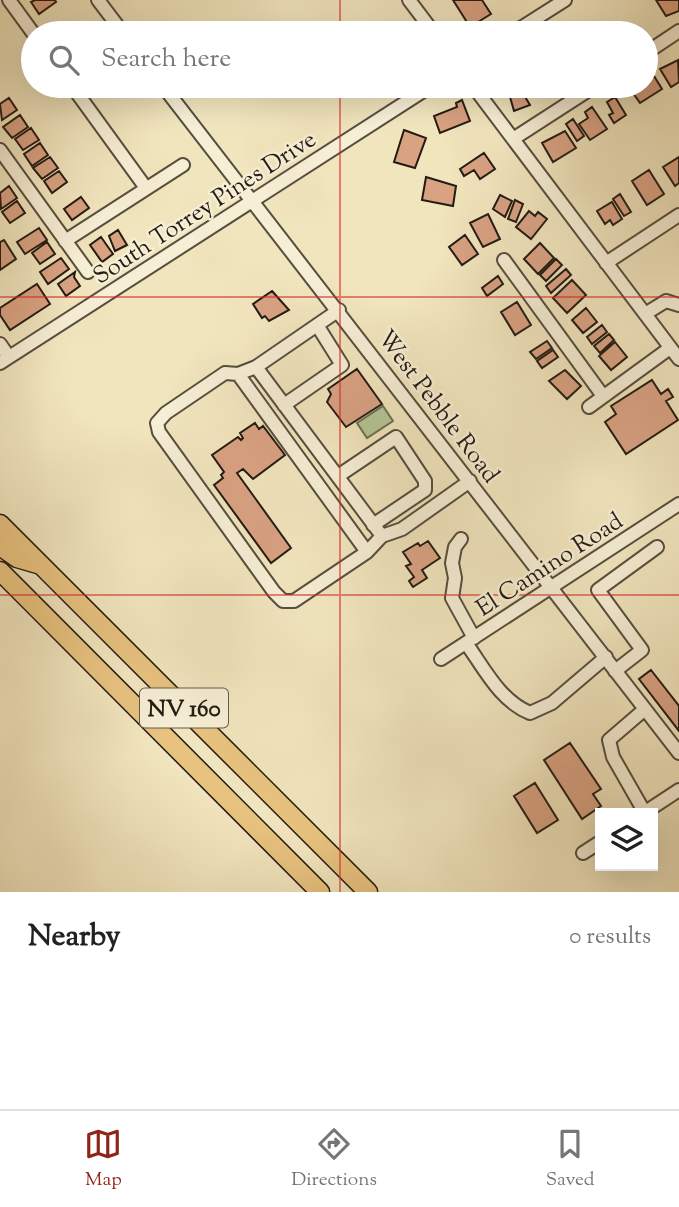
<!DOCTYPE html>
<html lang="en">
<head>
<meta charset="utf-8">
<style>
	:root { --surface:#fff; --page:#f2f2f2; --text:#222; --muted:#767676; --line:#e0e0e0; --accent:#8f2418 }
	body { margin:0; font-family:"Sorts Mill Goudy",serif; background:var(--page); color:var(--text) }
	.controls { position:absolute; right:21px; bottom:21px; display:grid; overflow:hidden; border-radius:0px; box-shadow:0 7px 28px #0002 }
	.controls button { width:63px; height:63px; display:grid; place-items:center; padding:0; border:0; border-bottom:2px solid var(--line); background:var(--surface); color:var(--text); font:35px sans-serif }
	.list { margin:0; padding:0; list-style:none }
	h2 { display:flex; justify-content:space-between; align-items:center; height:91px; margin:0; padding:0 28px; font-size:30px }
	h2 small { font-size:23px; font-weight:400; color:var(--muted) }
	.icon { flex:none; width:38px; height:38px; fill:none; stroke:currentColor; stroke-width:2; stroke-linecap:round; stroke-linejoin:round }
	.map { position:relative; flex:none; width:679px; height:892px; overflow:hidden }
	.search { position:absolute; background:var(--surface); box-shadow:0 7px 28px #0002; left:21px; right:21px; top:21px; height:77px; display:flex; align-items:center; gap:18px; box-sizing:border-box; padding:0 24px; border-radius:38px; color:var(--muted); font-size:26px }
	.sheet { height:217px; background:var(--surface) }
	nav { display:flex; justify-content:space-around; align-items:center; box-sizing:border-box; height:98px; border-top:2px solid var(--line); background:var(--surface); font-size:19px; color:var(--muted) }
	nav a { display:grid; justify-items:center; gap:4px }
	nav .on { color:var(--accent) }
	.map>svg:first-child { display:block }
	.green { fill:#b4c695; stroke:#6c7054; stroke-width:2 }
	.building { fill:#d9a283; stroke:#231b12; stroke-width:2 }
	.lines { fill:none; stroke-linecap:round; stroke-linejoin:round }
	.minor-casing { stroke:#564e3d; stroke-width:16 }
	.highway-casing { stroke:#231b12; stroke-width:21 }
	.minor { stroke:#f6eed5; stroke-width:12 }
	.highway { stroke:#e8c27f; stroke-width:18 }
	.grid { fill:none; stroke:#d62828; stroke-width:2; stroke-opacity:0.55 }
	.labels { text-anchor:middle; stroke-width:5; stroke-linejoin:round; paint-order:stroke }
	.shield { fill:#f6eed5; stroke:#625a4c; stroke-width:2 }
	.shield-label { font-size:23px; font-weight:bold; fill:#231b12 }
	.street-label { font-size:24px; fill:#231b12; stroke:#f6eed5 }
</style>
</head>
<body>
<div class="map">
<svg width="679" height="892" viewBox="0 0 679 892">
	<rect width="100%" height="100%" fill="#f1e5be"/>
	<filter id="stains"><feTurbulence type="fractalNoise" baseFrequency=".00286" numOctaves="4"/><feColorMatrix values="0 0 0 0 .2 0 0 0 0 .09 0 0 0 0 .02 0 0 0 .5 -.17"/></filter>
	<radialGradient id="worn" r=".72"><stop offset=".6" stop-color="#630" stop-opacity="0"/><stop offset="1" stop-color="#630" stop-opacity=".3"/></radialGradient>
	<path class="green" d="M383 406 393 421 367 438 357 423Z"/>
	<path class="building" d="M35 0H55L56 2 39 14 31 2Z
		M453 0H482L491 14 470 27Z
		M656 0H679V11L666 16Z
		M616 25 622 33H603Z
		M678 60 679 82 671 87 660 69Z
		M654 76 662 89 640 103 628 86H646V81Z
		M521 90 530 105 514 111 510 97Z
		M615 97 626 115 614 123 609 115 613 113 607 102Z
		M9 98 17 110 2 120 0 104Z
		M462 100 470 121 440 133 434 116 457 107 456 103Z
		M592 107 607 129 590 140 579 124 588 118 585 112Z
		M20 115 28 127 12 138 3 127Z
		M573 119 584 136 577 141 566 124Z
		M31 128 39 140 23 150 15 139Z
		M404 130 426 138 415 168 394 162Z
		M565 131 576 148 553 162 542 143Z
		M40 143 48 155 32 166 24 154Z
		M484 153 495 169 480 179 474 170 464 176 460 169Z
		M50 157 58 168 42 179 33 168Z
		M679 157V183L675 186 663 167Z
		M649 170 664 194 647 205 632 181Z
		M59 171 67 182 52 193 44 181Z
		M426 177 456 186 453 206 422 200Z
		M9 186 17 198 1 209 0 193Z
		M620 194 631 212 624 216 613 199Z
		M500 195 512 201 505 217 493 209Z
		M81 197 89 208 72 220 64 209Z
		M515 200 523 204 516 222 508 219Z
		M17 201 25 213 10 223 2 212Z
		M612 202 622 219 613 225 610 220 605 224 597 211Z
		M529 211 535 216 538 212 547 219 531 239 516 227Z
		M488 214 500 239 483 247 470 223Z
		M39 228 47 240 25 254 17 242Z
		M118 230 127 245 115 251 109 236Z
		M465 235 478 254 462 265 449 247Z
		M101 237 113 254 102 262 90 245Z
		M4 240 16 259 0 270V242Z
		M47 242 55 254 40 264 32 253Z
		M540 243 554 258 538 274 524 259Z
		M61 258 69 269 48 284 40 272Z
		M556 259 562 265 546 281 540 275Z
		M566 269 571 275 551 293 546 286Z
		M75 272 74 277 80 286 66 296 58 284Z
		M498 276 503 284 487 296 482 288Z
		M572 280 586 295 567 313 553 298Z
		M37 284 50 304 10 330 0 315V308Z
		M272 291 289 310 269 321 265 316 262 318 253 304Z
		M517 302 531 325 515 335 501 312Z
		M586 308 597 322 583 333 572 320Z
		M602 325 607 332 592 344 587 337Z
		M609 334 614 340 600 353 594 346Z
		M547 341 552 348 536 359 530 352Z
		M615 342 627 357 611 370 599 356Z
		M553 350 558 357 542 368 537 361Z
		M357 369 382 404 346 427 327 402 331 394 328 389Z
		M565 370 581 386 567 399 549 381Z
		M652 380 661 394 668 389 673 397 666 401 678 420 626 454 605 422 616 414 611 406Z
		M255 423 259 429 263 426 285 455 253 479 243 469 237 473 291 548 271 563 214 485 223 478 221 475 224 472 212 455 238 437 241 440 243 438 240 433Z
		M428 541 440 558 422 570 427 578 413 587 409 581 414 577 406 566 411 564 403 552 418 543 420 546Z
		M651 670 679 706V731L639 679Z
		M570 743 601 789 593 794 601 806 582 819 544 760Z
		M535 783 558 820 537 833 514 796Z"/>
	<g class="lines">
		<g class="minor-casing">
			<path id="minor" d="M9 0 33 33
				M98 0 123 33
				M409 0 434 33
				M513 33 565 0
				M646 53 679 31
				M72 86 146 188
				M163 86 679 753
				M473 86 679 359
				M513 139 595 86
				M0 150 88 272
				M65 241 183 165
				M504 260 603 396
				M606 263 679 215
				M339 310 256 367 382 536 402 529 470 481
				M645 314 666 301 679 305
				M0 344 9 357
				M0 363 431 86
				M256 367 238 374 225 373 166 413 157 423 159 432 274 592 283 601H294L367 552 382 536
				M238 374 367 552
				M284 405 342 365 317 325
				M589 407 670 348
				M338 476 396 437 425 481V490L373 525
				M461 539 455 547 452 563 455 578 452 598 474 638
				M466 643C484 668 500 701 530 713L552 703 606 657
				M441 659 679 504
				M615 671 642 650 598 590 657 547
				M644 813 679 790
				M645 813 613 757 609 740 645 709
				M583 853 600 842"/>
		</g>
		<g class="highway-casing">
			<path id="highway" d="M0 524 368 892
				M0 546 17 558 41 565
				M0 571 320 892"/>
		</g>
		<use href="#minor" class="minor"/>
		<use href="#highway" class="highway"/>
	</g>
	<path class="grid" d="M340 0V33M340 86V892M0 297H679M0 595H679"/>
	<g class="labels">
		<rect class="shield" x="140" y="688.5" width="88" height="39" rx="5"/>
		<g class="shield-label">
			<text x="184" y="716">NV 160</text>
		</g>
		<g class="street-label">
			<text transform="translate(204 207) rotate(-33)" y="8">South Torrey Pines Drive</text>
			<text transform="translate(439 406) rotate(53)" y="8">West Pebble Road</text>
			<text transform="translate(549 564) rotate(-33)" y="8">El Camino Road</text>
		</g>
	</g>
	<rect width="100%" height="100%" filter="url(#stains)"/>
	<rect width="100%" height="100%" fill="url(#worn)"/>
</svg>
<div class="controls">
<button><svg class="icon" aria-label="layers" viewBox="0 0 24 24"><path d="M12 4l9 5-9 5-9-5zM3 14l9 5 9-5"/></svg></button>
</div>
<div class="search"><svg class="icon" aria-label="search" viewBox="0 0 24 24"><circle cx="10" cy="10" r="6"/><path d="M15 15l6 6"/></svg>Search here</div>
</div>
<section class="sheet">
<h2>Nearby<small>0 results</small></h2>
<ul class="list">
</ul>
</section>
<nav>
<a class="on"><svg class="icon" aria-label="map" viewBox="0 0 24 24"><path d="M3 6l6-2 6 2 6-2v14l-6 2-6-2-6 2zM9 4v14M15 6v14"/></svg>Map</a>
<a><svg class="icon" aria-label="directions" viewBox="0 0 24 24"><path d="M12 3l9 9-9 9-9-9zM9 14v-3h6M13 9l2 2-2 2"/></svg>Directions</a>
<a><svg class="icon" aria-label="saved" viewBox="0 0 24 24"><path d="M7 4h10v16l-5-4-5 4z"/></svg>Saved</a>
</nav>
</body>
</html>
